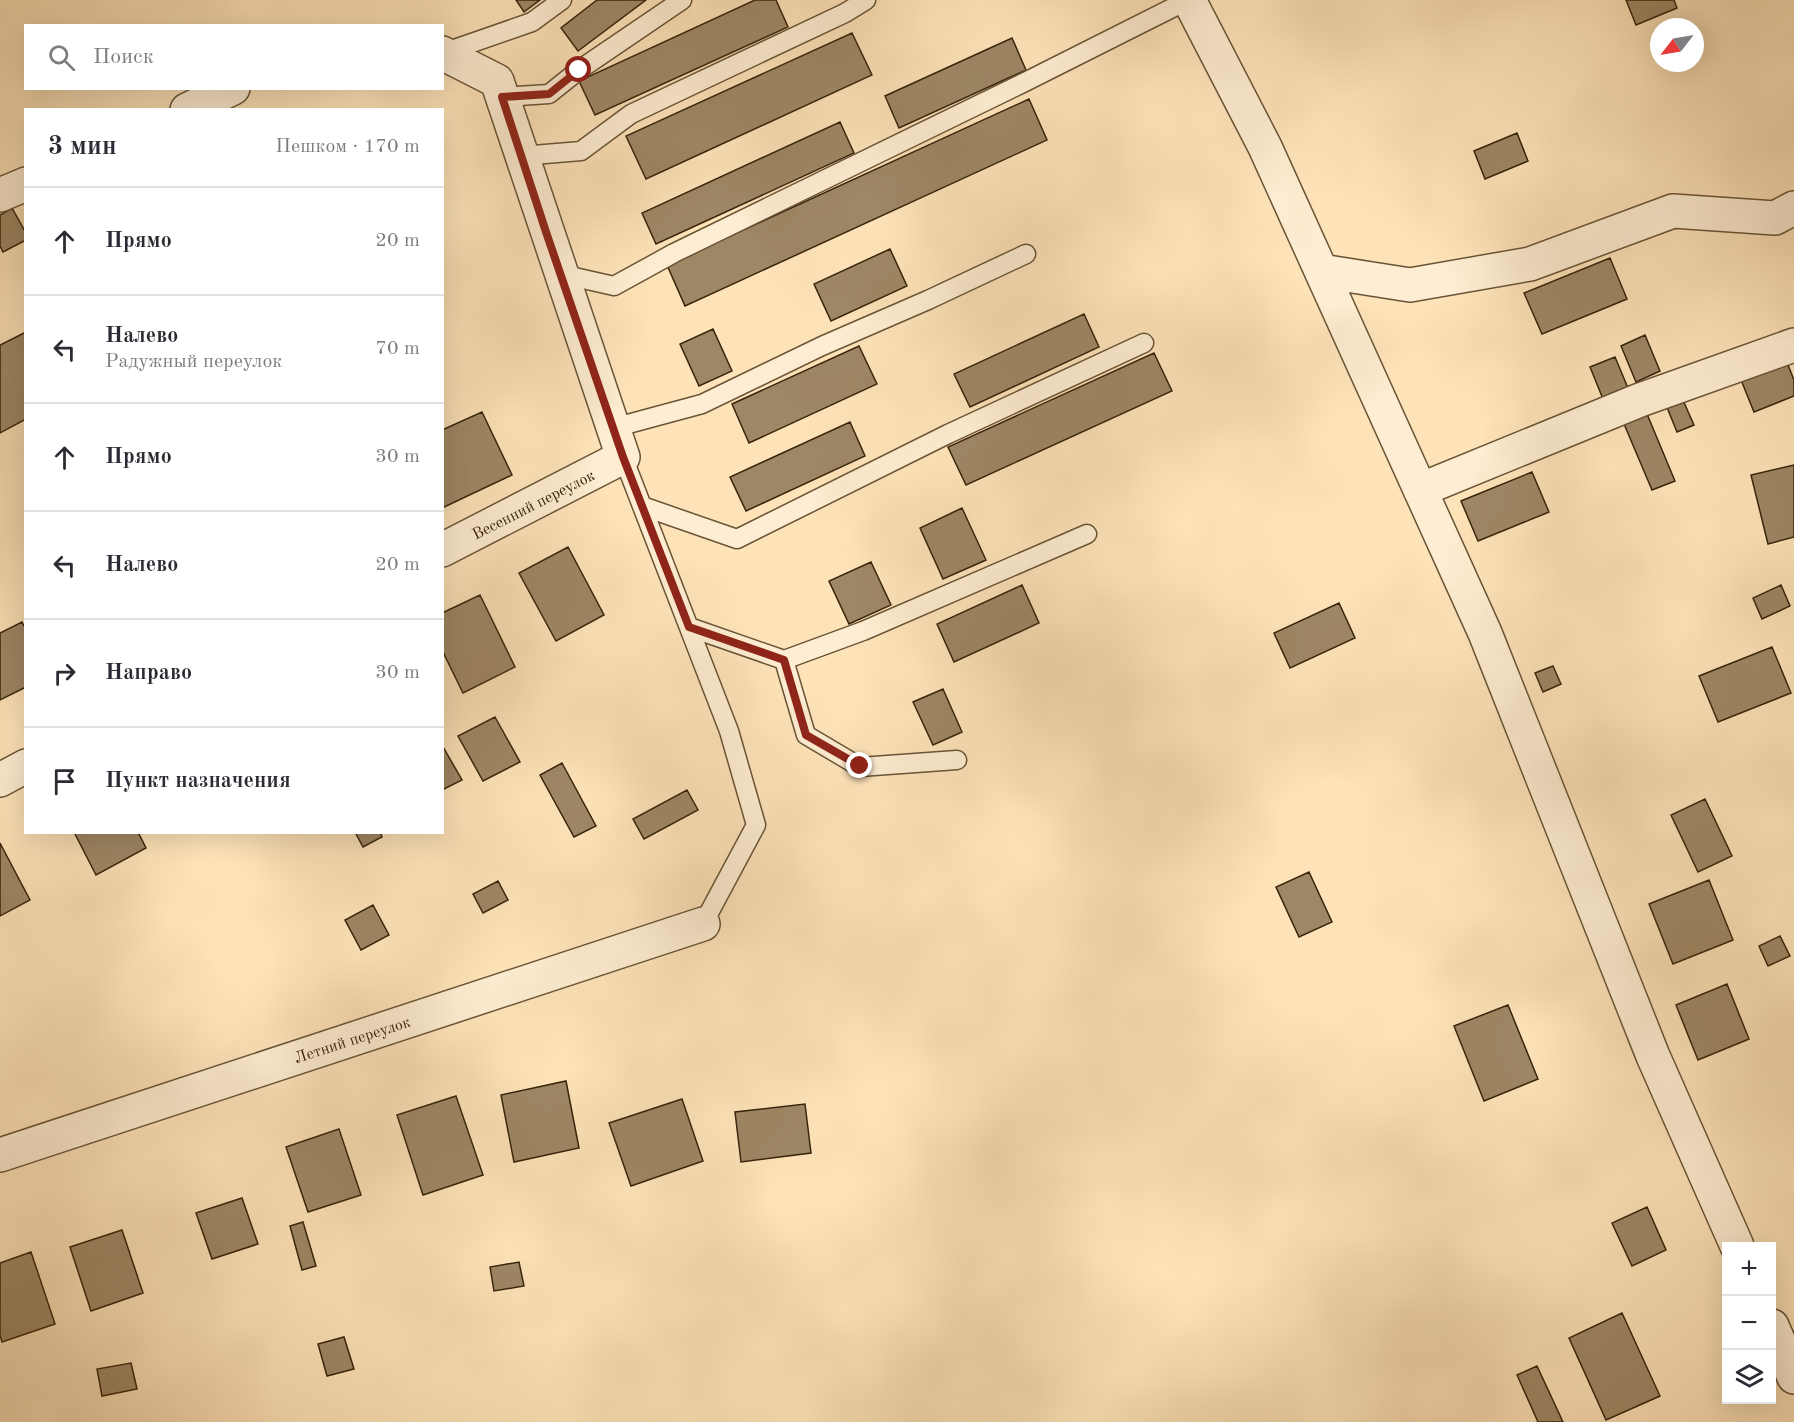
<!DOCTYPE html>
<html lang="ru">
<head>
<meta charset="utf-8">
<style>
	:root { --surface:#fff; --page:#f7f7f7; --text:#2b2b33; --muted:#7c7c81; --line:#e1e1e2 }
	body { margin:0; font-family:"Old Standard TT",serif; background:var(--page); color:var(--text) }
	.controls { position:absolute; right:18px; bottom:18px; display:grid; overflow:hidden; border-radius:0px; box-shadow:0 6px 24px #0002 }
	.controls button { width:54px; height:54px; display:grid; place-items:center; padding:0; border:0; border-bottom:2px solid var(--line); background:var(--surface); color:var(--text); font:30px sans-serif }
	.compass { position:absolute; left:1650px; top:18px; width:54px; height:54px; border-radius:50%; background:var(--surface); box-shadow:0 6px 24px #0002; rotate:239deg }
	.stop { position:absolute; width:18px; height:18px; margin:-14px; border:4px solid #8f2418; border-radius:50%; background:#fff }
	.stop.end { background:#8f2418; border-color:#fff; box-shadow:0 2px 6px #0008 }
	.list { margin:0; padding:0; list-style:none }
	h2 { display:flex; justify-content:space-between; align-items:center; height:78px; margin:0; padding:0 24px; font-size:26px }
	h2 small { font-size:20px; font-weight:400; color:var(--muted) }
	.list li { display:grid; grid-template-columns:39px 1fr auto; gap:18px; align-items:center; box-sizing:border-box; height:108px; padding:0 24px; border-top:2px solid var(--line) }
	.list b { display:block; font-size:22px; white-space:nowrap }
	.list p { margin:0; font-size:20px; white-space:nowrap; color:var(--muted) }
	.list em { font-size:20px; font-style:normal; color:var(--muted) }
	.icon { flex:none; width:33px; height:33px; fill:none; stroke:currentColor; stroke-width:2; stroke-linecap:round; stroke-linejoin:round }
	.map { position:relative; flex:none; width:1794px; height:1422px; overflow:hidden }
	.search { position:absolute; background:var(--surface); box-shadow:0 6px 24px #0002; left:24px; top:24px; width:420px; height:66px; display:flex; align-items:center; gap:15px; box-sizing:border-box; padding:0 21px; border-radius:0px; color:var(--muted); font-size:22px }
	.panel { position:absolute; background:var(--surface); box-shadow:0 6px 24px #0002; left:24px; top:108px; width:420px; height:726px; border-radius:0px }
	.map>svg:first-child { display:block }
	.building { fill:#9e8765; stroke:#37240b; stroke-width:1.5 }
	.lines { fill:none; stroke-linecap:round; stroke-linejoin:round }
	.service-casing { stroke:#695436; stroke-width:21 }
	.minor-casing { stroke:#695436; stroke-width:36 }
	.service { stroke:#feedd2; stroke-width:18 }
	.minor { stroke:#feedd2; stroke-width:33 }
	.route { stroke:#8f2418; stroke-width:8 }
	.labels { text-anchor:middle; stroke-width:4.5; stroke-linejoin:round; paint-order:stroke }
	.street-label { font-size:16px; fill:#37240b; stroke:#feedd2 }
</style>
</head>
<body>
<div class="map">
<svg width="1794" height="1422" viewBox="0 0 1794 1422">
	<rect width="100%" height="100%" fill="#fee3b9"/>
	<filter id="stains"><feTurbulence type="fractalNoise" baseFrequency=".00333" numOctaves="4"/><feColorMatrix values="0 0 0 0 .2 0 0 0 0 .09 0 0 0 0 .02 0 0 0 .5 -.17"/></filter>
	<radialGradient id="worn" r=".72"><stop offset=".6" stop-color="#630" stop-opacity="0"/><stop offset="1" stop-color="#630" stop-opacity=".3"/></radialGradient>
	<path class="building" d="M516 0H540L524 12Z
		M597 0H646L578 51 561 28Z
		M755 0H776L788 27 595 115 579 81Z
		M1626 0H1674L1677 8 1636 25Z
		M852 33 872 75 646 179 626 136Z
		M1012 38 1026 70 899 128 885 96Z
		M1029 99 1047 140 685 306 667 265Z
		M840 122 854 153 656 244 642 213Z
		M1517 133 1528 161 1485 179 1474 151Z
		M12 208 26 233V240L3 252 0 246V215Z
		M890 249 907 286 831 321 814 284Z
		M1610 258 1627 299 1542 334 1524 293Z
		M1084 314 1099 347 970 407 954 374Z
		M713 329 732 371 699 386 680 344Z
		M26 332V419L0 433V345Z
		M1645 335 1660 371 1636 382 1621 346Z
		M859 346 877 384 749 443 732 404Z
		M1154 353 1172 391 966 485 948 447Z
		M1615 357 1628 388 1603 399 1590 367Z
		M1786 360 1794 380V396L1754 412 1741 380Z
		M1682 398 1694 425 1677 432 1666 405Z
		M482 412 512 475 442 508V430Z
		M1647 414 1675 481 1652 490 1624 424Z
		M850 422 865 456 746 511 730 477Z
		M1794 465V537L1768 544 1751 475Z
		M1532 472 1549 512 1478 541 1461 501Z
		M962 508 986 560 943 579 920 528Z
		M568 547 604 615 556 641 519 573Z
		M871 562 891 605 849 624 829 581Z
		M1022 585 1039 623 954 662 937 624Z
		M1781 585 1790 606 1762 619 1753 598Z
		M480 595 515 667 463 693 442 650V613Z
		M1339 603 1355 638 1290 668 1274 633Z
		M22 622 26 630V687L0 700V633Z
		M1772 647 1791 693 1718 722 1699 676Z
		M1553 666 1561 684 1543 692 1535 673Z
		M943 689 962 732 933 745 913 702Z
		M495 717 520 762 483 781 458 736Z
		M442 745 462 780 442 790Z
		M562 763 596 826 574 837 540 775Z
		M687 790 698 810 644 839 633 819Z
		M1705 799 1732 856 1698 872 1671 815Z
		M74 832H138L146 848 96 875Z
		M355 832H380L382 837 363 847Z
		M0 843 30 900 0 916Z
		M1309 872 1332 922 1299 937 1276 887Z
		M1709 880 1733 940 1673 964 1649 904Z
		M498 881 508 900 483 913 473 894Z
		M373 905 389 935 361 950 345 920Z
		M1780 936 1790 956 1768 966 1759 946Z
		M1727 984 1749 1039 1698 1060 1676 1005Z
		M1508 1005 1538 1079 1484 1101 1454 1026Z
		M566 1081 579 1148 514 1162 501 1095Z
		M456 1096 483 1175 423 1195 397 1115Z
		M682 1099 703 1161 631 1186 609 1123Z
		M805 1104 811 1153 741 1162 735 1112Z
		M339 1129 361 1195 308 1212 286 1147Z
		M242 1198 258 1244 212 1259 196 1213Z
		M1647 1207 1666 1250 1632 1266 1612 1223Z
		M303 1222 316 1266 302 1270 290 1226Z
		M122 1230 143 1293 91 1311 70 1247Z
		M31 1252 55 1324 2 1342 0 1335V1263Z
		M519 1262 524 1286 494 1291 490 1267Z
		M1622 1313 1660 1396 1606 1420 1569 1338Z
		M344 1337 354 1369 327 1376 318 1344Z
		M131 1363 137 1389 102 1396 97 1369Z
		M1537 1366 1563 1422H1538L1517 1375Z"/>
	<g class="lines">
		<g class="service-casing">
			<path id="service" d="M443 53 532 22 562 0
				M502 97 549 94 579 70 682 0
				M521 156 581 151 631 114 845 13 866 0
				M561 274 614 286 674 253 1025 82 1188 0
				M613 428 702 404 822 346 928 300 1026 254
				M623 457 729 731 756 825 703 924
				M642 506 737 539 948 434 1144 343
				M689 627 784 660 806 735 860 767 957 760
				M784 660 863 631 1087 534"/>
		</g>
		<g class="minor-casing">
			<path id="minor" d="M1189 0 1265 147 1485 633 1653 1056 1737 1246
				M442 53 497 81 623 457 442 550
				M187 110 233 88
				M0 195 26 184
				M1321 271 1410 285 1530 264 1673 211 1775 218 1794 208
				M1420 490 1640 400 1794 345
				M0 780 26 766
				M0 1155 703 924
				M1772 1326 1794 1377"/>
		</g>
		<use href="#service" class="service"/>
		<use href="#minor" class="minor"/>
	</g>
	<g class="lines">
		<path class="route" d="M579 70 549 94 502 97 546 232 623 457 689 627 784 660 806 735 860 766"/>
	</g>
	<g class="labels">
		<g class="street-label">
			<text transform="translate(533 504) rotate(-27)" y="6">Весенний переулок</text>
			<text transform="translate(352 1039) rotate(-18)" y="6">Летний переулок</text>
		</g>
	</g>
	<rect width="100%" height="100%" filter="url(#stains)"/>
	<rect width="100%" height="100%" fill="url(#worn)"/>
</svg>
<div class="controls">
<button>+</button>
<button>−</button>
<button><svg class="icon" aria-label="layers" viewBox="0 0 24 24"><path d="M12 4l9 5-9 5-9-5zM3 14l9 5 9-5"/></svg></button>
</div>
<svg class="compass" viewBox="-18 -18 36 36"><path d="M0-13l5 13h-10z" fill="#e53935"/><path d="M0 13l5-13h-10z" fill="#7c7c81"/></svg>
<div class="stop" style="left:579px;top:70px"></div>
<div class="stop end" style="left:860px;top:766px"></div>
<div class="search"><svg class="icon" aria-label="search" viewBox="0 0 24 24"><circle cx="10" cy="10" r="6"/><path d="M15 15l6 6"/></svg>Поиск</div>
<section class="panel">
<h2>3 мин<small>Пешком · 170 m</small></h2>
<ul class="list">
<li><svg class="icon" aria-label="ahead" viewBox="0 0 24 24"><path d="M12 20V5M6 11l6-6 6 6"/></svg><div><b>Прямо</b></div><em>20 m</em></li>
<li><svg class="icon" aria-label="left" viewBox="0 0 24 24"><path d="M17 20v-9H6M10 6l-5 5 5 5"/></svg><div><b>Налево</b><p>Радужный переулок</p></div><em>70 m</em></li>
<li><svg class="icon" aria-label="ahead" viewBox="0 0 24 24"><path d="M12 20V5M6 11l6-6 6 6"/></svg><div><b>Прямо</b></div><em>30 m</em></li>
<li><svg class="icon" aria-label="left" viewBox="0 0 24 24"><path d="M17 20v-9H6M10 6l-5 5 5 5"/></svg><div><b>Налево</b></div><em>20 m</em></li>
<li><svg class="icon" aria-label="right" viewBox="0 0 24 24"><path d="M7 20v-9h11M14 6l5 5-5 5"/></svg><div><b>Направо</b></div><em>30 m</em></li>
<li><svg class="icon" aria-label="arrive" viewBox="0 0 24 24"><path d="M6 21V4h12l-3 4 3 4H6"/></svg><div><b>Пункт назначения</b></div></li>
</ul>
</section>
</div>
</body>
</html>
